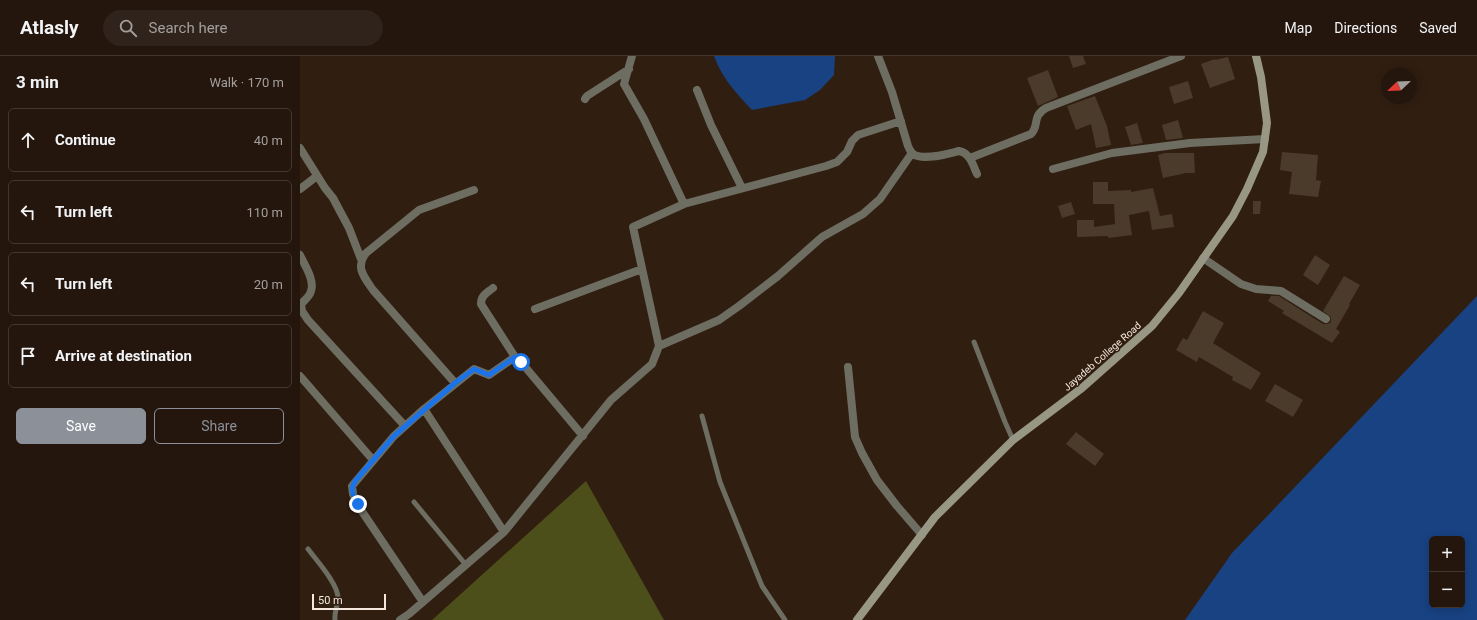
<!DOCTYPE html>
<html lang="en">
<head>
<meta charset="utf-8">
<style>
	:root { --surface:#24160d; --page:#30231b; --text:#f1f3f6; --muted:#a39f9d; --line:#41352e; --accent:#8c9099 }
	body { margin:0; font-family:Roboto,sans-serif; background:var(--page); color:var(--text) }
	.controls { position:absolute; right:12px; bottom:12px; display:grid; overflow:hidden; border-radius:6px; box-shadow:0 2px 10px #0003 }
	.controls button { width:36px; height:36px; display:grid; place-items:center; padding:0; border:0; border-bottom:1px solid var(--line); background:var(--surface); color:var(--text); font:20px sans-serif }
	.compass { position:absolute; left:1081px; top:12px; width:36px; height:36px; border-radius:50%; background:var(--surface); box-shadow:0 2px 10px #0003; rotate:247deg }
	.scale { position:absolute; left:12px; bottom:10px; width:74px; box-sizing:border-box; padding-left:4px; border:2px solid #f3e7de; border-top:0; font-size:11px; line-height:14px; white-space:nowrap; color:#f3e7de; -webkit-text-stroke:3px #301e11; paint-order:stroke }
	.stop { position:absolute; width:12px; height:12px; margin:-9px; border:3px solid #1a73e8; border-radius:50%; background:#fff }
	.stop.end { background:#1a73e8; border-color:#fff; box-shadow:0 1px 4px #0008 }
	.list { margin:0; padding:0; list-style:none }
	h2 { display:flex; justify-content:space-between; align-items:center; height:52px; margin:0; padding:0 16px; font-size:17px }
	h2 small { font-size:13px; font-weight:400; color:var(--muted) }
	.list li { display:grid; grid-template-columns:26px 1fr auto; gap:12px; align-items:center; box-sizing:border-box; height:64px; margin:0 8px 8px; padding:0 8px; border:1px solid var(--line); border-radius:6px }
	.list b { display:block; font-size:15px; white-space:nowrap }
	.list em { font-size:13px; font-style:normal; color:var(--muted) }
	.actions { display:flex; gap:8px; padding:12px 16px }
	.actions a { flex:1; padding:9px 0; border:1px solid var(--accent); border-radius:6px; text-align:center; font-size:14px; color:var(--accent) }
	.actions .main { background:var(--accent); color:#fff }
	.icon { flex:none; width:22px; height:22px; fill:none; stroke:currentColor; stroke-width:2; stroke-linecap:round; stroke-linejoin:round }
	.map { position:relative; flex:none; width:1177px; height:564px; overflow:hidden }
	header { display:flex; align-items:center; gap:24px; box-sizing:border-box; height:56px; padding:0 20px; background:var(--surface); border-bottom:1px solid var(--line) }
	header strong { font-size:19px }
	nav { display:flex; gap:22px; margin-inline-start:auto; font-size:14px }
	.search { width:280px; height:36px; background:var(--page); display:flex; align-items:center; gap:10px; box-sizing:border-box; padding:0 14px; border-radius:22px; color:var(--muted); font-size:15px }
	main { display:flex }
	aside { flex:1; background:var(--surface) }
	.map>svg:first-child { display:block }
	.green { fill:#4d4f1a }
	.water { fill:#184282; fill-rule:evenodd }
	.building { fill:#4b3b2a }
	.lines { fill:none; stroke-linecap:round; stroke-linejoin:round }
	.lane { stroke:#6d6d62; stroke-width:5 }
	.street { stroke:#6d6d62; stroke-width:8 }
	.secondary { stroke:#989786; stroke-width:8 }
	.route { stroke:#1a73e8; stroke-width:5 }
	.labels { text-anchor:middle; stroke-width:3; stroke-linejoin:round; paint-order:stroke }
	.street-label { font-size:10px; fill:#f3e7de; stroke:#301e11 }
</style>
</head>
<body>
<header>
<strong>Atlasly</strong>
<div class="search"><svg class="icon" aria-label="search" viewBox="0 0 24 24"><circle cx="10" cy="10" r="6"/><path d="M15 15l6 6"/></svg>Search here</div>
<nav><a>Map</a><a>Directions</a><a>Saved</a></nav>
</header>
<main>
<aside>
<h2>3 min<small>Walk · 170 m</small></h2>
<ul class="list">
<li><svg class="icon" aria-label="ahead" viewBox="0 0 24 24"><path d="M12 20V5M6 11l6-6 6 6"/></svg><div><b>Continue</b></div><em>40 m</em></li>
<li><svg class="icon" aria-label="left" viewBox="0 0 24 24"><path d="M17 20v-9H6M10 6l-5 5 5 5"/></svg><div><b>Turn left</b></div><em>110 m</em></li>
<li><svg class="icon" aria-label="left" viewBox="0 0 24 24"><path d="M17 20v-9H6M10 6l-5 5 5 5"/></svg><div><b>Turn left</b></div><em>20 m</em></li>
<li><svg class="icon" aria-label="arrive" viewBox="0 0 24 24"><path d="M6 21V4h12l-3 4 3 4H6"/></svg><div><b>Arrive at destination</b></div></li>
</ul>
<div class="actions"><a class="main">Save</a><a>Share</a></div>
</aside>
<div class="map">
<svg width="1177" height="564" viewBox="0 0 1177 564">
	<rect width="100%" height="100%" fill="#301e11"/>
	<path class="green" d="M286 425 364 564H132Z"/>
	<path class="water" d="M414 0H535L534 19 520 34 505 44 452 54C435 36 422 22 414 0Z
		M1177 240V564H885L932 497ZM1132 483H1162V549H1132Z"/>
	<path class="building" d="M769 0H783L786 8 773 12Z
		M928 1 935 23 910 32 901 8 915 3V4Z
		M748 14 758 41 738 50 727 22Z
		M888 25 893 42 874 48 869 31Z
		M795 40 807 70 811 89 796 92 791 68 776 74 767 50Z
		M878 64 883 82 866 84 862 69Z
		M837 67 843 87 831 89 825 71Z
		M982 96 1018 99 1016 124 1021 125 1018 141 989 138 992 116 980 114Z
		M865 97H894L895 117H886L863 122 858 99Z
		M793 126H808V135L831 134V136L853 132 860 160 872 158 874 171 852 174 849 155 829 159 832 179 808 182V180L777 181V164H794V171L815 168 814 148H793Z
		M953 145H961L960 158H953Z
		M771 146 775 158 762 162 758 150Z
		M1015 199 1030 209 1018 229 1003 219Z
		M1044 220 1060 229 1049 248 1050 249 1036 273 1040 276 1032 287 982 257 984 255 968 245 971 240H979L1023 268H1028L1031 266V261L1023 255Z
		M903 255 924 267 913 287 961 317 951 334 932 324 933 321 899 301 897 306 876 294 883 282 887 284Z
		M975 328 1003 344 993 361 965 345Z
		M776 376 804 398 795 410 766 388Z"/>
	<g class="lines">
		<path class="lane" d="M674 286 705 366 713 384
			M402 360 420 426 462 530 485 564
			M114 446 166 509
			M8 493C17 505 38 528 38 542 38 550 34 556 35 564"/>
		<path class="street" d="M332 0 324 28 344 63 384 148 526 110 537 106 547 96 552 85 558 79 601 65
			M578 0 592 36 608 90C609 93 611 96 613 98 623 105 647 98 659 95 670 97 673 109 677 118
			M397 34 411 69 442 132
			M285 43 287 40 329 13
			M0 92 25 132 33 142 49 172 61 203
			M670 102 731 78C740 69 731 61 746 52L881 0
			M753 113 812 97 890 87 965 83
			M0 133 17 120
			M0 199C4 208 15 224 11 235 10 240 5 244 1 248L2 255 8 264 105 370
			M903 202 941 228 956 233 981 235 1026 263
			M193 232C187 237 181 239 181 248L215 301
			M235 253 342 213
			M359 290 419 264 439 250 478 220 522 181 563 158 580 143 612 97
			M548 311 555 381 562 397 577 424 597 450 622 479
			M0 320 73 404
			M155 327 73 234C64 221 55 211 66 197L119 154 174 134
			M283 380 221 306 215 301 189 319 174 313 124 353 204 476 311 344 352 308 359 290 333 171 384 148
			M123 546 57 448 53 438 52 430 94 380 124 353
			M100 564 109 558 204 476"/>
		<path class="secondary" d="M557 564 635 461 713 384 782 332 852 270 879 237 933 160 947 133 963 96 967 67 961 21 956 0"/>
	</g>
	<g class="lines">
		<path class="route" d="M58 448C53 438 49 434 56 424L94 380 155 327 174 313 189 319 215 301 221 306"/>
	</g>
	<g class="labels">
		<g class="street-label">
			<text transform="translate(802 300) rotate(-41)" y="4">Jayadeb College Road</text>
		</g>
	</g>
</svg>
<div class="controls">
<button>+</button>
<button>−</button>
</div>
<svg class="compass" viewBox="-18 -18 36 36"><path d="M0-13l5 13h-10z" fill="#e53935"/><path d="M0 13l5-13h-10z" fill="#a39f9d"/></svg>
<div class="scale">50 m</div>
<div class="stop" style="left:221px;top:306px"></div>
<div class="stop end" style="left:58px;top:448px"></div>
</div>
</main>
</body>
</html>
